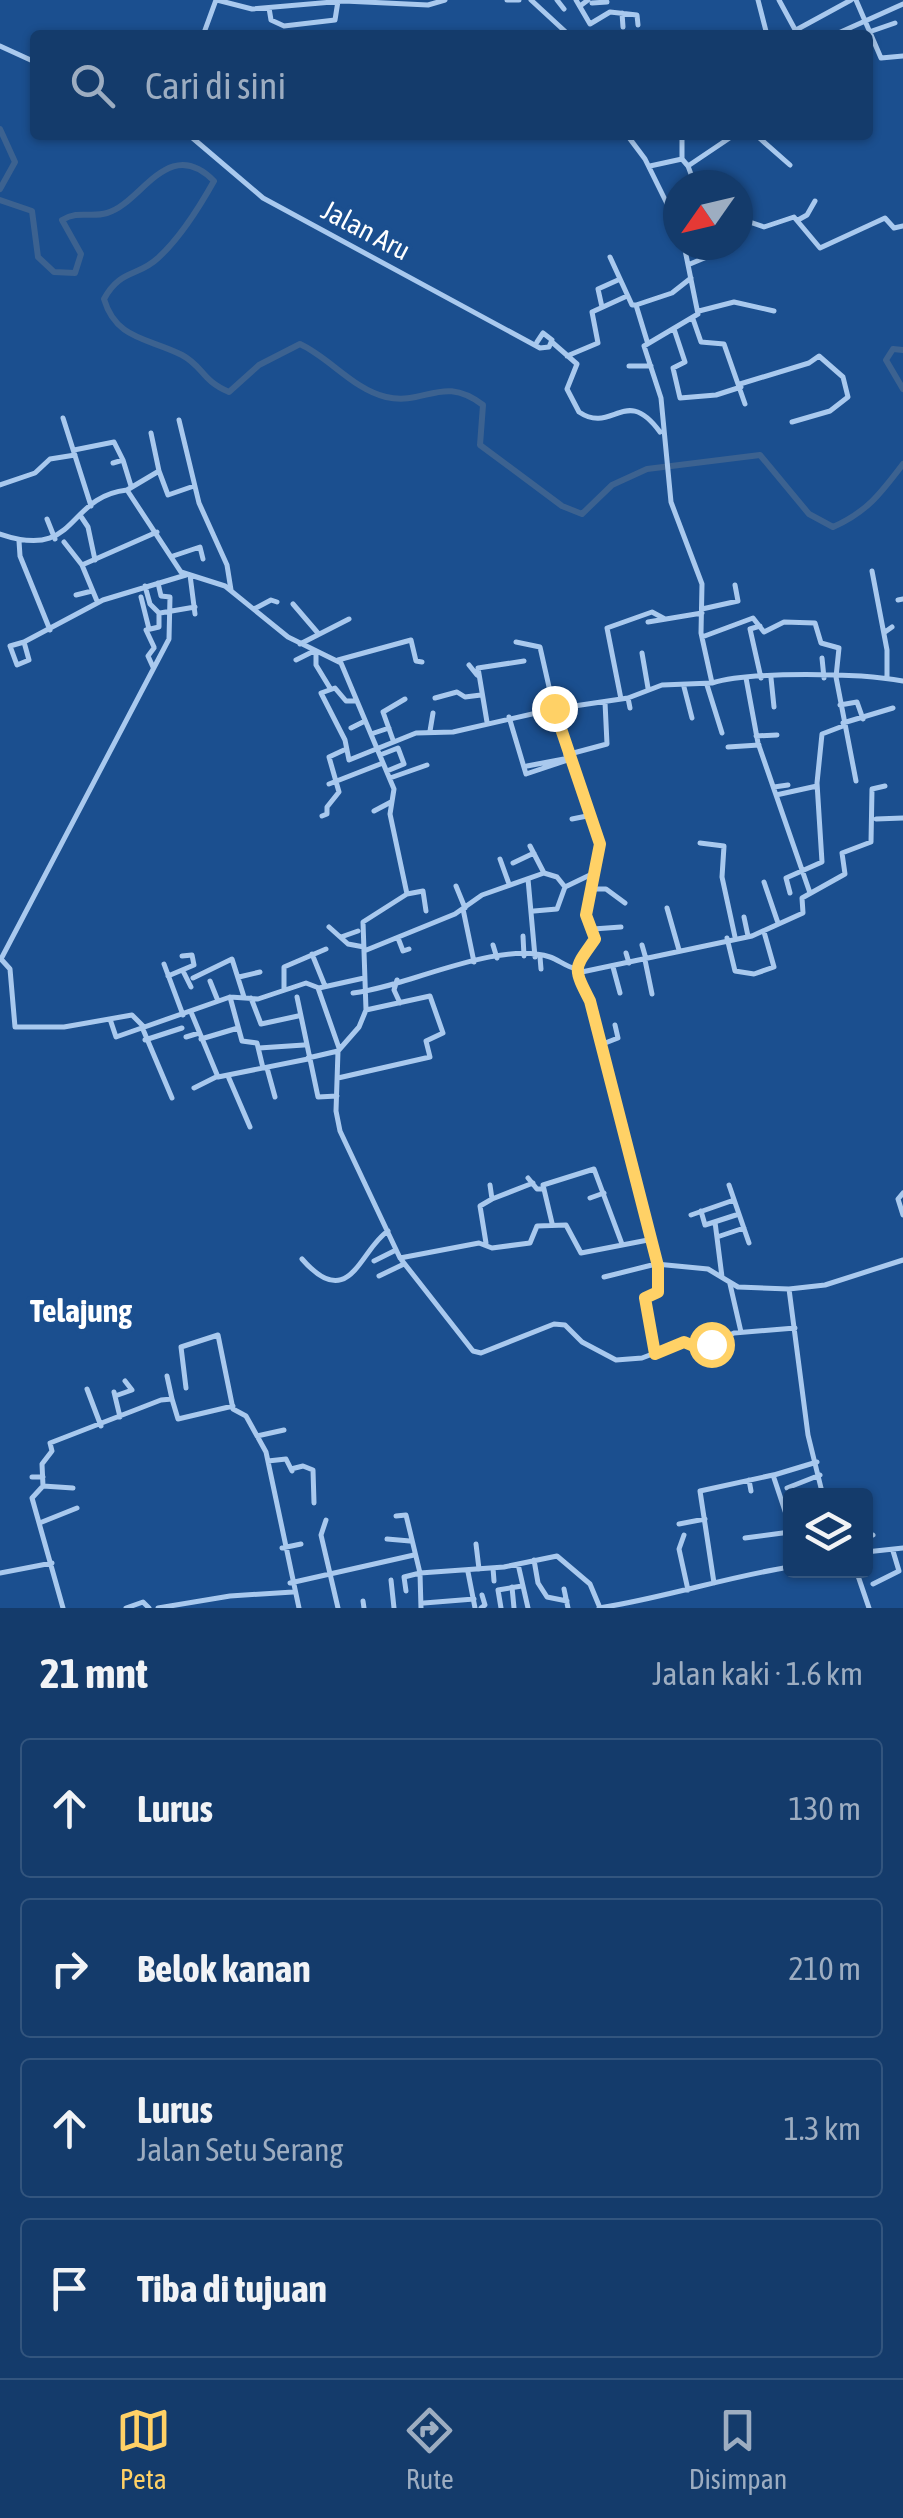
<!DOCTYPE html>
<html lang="id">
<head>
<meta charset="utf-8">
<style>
	:root { --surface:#143b6b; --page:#1d4271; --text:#f1f3f6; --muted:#9dadc1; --line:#33557e; --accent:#ffd166 }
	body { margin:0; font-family:"Asap Condensed",sans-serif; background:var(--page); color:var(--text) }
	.controls { position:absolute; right:30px; bottom:30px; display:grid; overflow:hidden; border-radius:10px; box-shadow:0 2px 8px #0004 }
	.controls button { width:90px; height:90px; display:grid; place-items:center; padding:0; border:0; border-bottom:2px solid var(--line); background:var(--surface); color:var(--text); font:50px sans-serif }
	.compass { position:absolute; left:663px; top:170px; width:90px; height:90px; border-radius:50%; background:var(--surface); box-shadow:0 2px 8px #0004; rotate:236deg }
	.stop { position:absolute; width:30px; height:30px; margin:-22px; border:8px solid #ffd166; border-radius:50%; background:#fff }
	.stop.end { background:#ffd166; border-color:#fff; box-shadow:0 2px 10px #0008 }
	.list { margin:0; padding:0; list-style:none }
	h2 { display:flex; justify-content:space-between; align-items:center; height:130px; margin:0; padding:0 40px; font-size:42px }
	h2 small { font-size:32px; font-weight:400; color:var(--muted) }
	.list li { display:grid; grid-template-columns:65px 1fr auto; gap:30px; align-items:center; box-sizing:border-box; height:140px; margin:0 20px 20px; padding:0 20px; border:2px solid var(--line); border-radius:10px }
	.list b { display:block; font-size:38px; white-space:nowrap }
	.list p { margin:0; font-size:32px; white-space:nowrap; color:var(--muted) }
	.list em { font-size:32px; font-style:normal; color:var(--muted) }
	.icon { flex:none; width:55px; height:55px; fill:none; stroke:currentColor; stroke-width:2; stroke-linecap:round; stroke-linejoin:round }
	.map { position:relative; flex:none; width:903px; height:1608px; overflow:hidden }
	.search { position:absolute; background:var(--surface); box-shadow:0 2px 8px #0004; left:30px; right:30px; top:30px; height:110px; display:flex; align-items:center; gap:25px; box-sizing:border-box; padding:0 35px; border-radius:10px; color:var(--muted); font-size:38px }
	.sheet { height:770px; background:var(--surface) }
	nav { display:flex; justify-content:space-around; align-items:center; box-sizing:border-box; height:140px; border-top:2px solid var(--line); background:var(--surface); font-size:28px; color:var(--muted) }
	nav a { display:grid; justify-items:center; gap:5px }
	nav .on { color:var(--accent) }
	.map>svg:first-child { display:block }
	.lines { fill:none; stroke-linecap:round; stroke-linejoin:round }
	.river { stroke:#3c6290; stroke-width:6 }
	.minor { stroke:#a9c9ee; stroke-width:5 }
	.route { stroke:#ffd166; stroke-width:12 }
	.labels { text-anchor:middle; stroke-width:8; stroke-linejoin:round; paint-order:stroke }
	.street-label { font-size:28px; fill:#fff; stroke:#1b4f8f }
	.quarter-label { font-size:32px; font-weight:bold; fill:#fff; stroke:#1b4f8f }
</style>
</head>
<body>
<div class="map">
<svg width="903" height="1608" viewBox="0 0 903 1608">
	<rect width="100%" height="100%" fill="#1b4f8f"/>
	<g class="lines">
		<path class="river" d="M0 129 15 162 0 189
			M0 200 32 211 38 257 54 272 75 273 81 254 62 220C79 210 90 218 107 213 141 204 168 134 214 181 200 206 179 239 158 258 138 277 120 269 104 299 116 340 149 338 182 355 204 367 201 380 229 392L259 365 300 344C330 358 353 389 386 397 426 406 442 374 483 405L480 445 562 506 582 514 612 485 647 469 760 455 809 514 833 527C867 512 881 493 903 464
			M903 350 893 349 886 360 903 389"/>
		<path class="minor" d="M217 0 252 9 344 1 428 5 445 0
			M507 0H519
			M531 0 569 35
			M557 0 564 9
			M576 0 590 24 610 12 637 15 638 25
			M758 0 767 35
			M779 0 798 35
			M856 0 881 58 903 56
			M592 3 607 2
			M580 6 588 0
			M269 8 271 20 284 26 335 20 338 1
			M622 13 623 27
			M205 30 216 0
			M796 30 851 0
			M869 32 895 23
			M834 35 903 4
			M0 46 35 62
			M189 135 263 198 540 348 549 347 552 340 543 333 537 342
			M627 135 645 159 678 226
			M756 135 790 165
			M682 159V135
			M650 166 682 159 688 166 734 135
			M688 166 695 185
			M738 218 764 227 794 217 820 248 885 218 894 228 903 226
			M798 220 807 215 815 201
			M684 245 698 314 644 346 661 398 671 502 702 584 701 633 712 683 662 685 628 698 554 709 600 844 587 915 595 939C574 969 572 966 590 1001L656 1264 708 1269 738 1287 789 1289 808 1435 823 1496
			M610 257 632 305H636L647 341
			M690 264 714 254 716 245
			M636 305 672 293 691 278
			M602 307 598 289 618 280
			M699 311 734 302 774 311
			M693 319 701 342 724 344 745 404
			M674 329 685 362 673 368 680 398 716 395 741 387
			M553 343 577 364 567 389 579 412C613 435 625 384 660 432
			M567 356 598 343 592 312 627 296
			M629 366H651
			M740 384 809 363 819 356 843 377 848 397 830 411 792 422
			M63 418 91 506
			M179 420 199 503 227 565 231 590
			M151 433 159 471
			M74 450 114 442 123 460
			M113 463 123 460 131 486
			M0 485 35 473 50 459 75 455
			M127 490 159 471 168 495 194 486
			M80 515 88 527 95 560
			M47 519 55 539
			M0 534C79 561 65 497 127 490L181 572 225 586 288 637 341 663 394 789 390 814 407 894 363 922 366 1010 359 1027 338 1051 336 1111 340 1131 400 1258 473 1351 481 1353 554 1324 565 1325 582 1342 616 1360 642 1358 684 1342 706 1346 734 1333 795 1328
			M19 541 20 556 50 630
			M64 542 82 565
			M173 556 200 547 203 559
			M872 571 887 650V678
			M190 575 195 614
			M145 586 150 604 159 613V627L146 630 154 647
			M76 595 92 591
			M141 597 149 629
			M898 600 903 599
			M97 601 82 565 157 532
			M293 604 317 632
			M254 609 271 600 277 602
			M702 609 738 601 735 585
			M160 613 195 607
			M648 622 702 613
			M760 626 750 629 761 678
			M885 632 892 627
			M702 637 753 618 764 632 784 622 815 623 821 643 839 648 836 677 856 781
			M24 642 10 646 17 665 29 660 24 642 103 600 186 575
			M300 644 349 619
			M316 652V665L330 688
			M642 653 648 688
			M822 658 824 678
			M296 660 314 651
			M338 660 411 640 416 661 422 662
			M469 665 477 675
			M153 667 148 656 154 648
			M746 678 758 743 810 893
			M771 678 774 707
			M712 683C752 671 860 673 903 681
			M707 685 722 733
			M684 687 692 718
			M435 698 457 692 465 697 481 695
			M628 698 630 708
			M621 699 607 628 652 612 665 619
			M357 701H346L335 688 321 693 345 740 349 760 416 733 453 732 554 709 540 647 516 642
			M840 705 857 702 863 719
			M509 717 526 774 568 760
			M487 722 478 668 524 661
			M843 723 893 708
			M351 728 365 721
			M430 731 433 713
			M371 734 389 728
			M756 736 777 735
			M393 740 383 712 405 699
			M728 747 759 745
			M380 755 398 748 404 764 387 771
			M566 755 607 744 605 702
			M527 766 564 759
			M390 778 427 765
			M329 784 383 763
			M774 787 788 785
			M776 795 817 786
			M374 811 391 802
			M322 816 327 814V807L339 792 329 757 344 750
			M572 819 592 815
			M876 819 903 818
			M700 843 724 846 722 877 735 937
			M530 846 544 873 557 877 565 887
			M500 859 509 884
			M513 863 534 853
			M528 879 535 957
			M764 882 778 923
			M456 886 465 908
			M593 889H606L625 903
			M790 893 786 878 822 862 817 783 822 734 843 726
			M407 894 423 891 426 911
			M667 908 679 950
			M463 909 474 962
			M534 911 557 909 565 887 592 874
			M744 917 748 936
			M329 927 348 944 364 947
			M593 929 621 927
			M523 936 524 956
			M341 937 358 931
			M398 938 403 951 409 949
			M727 938 735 971 754 974 774 967 764 932
			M493 945 497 958
			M642 945 646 959
			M364 951 455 914 482 895 544 873
			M626 953 629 963
			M312 954 325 986
			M540 957 541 969
			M645 960 652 994
			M164 964 183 1015
			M613 967 620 993
			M183 971 191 987
			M577 973 752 936 803 913 802 898 845 874 842 853 871 842 872 789 885 786
			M168 976 194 965 192 955 182 956
			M239 977 260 972
			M193 978 232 959 244 997
			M397 980 394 990 400 1003
			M210 981 218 1001
			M318 988 339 1048
			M284 990V967L326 949
			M353 993C407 987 496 940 550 957 559 960 566 967 577 969
			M230 997 242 1041 257 1043 263 1068
			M297 997 318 1097 337 1096
			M251 998 261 1024 298 1016
			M191 1012 218 1077 308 1059
			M110 1019 116 1037 230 997 258 999 306 983 319 988 364 978
			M142 1027 172 1098
			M144 1027 132 1015 64 1027H15L10 969 1 959 169 639 170 597 161 596 158 583
			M186 1037 199 1033
			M201 1039 238 1028
			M145 1040 182 1028
			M600 1045 618 1038 615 1025
			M259 1048 304 1045
			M308 1058 338 1051
			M267 1068 275 1097
			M228 1076 250 1127
			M338 1078 430 1057 426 1041 443 1033 430 996 366 1010
			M194 1088 218 1076
			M528 1178 537 1189H542
			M729 1185 749 1243
			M903 1193 898 1199 903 1215
			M590 1198 604 1193
			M492 1199 533 1183
			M701 1211 705 1225 739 1214
			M691 1215 734 1200
			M715 1222 722 1277
			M552 1223 543 1185 594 1169 622 1244
			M720 1236 744 1228
			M486 1243 480 1206 492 1199 490 1185
			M400 1258 479 1243 492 1248 530 1243 537 1226 566 1225 581 1253 648 1240
			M302 1259C350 1314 360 1249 388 1231
			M374 1261 396 1250
			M379 1276 404 1264
			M604 1277 656 1264
			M730 1284 741 1332
			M789 1289 825 1285 903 1260
			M655 1354 645 1298 659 1290 658 1266
			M167 1376 172 1399
			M186 1388 181 1347 218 1335 233 1409 246 1416 266 1452 299 1608
			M87 1389 101 1426
			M114 1392 120 1417
			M115 1396 132 1390 125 1381
			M257 1436 284 1430
			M268 1461 286 1459 292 1471
			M291 1469 303 1466 313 1470 314 1503
			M774 1475 817 1462
			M32 1477H43
			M749 1480 751 1491
			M43 1486 73 1488
			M787 1488 820 1475
			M396 1516 406 1515 420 1573 404 1577 406 1591
			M326 1520 321 1535 338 1608
			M42 1522 77 1508
			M679 1524 705 1519
			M684 1535 679 1549 688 1590
			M745 1538 790 1532
			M866 1538 873 1535
			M387 1539 410 1541
			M476 1544 479 1569
			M282 1548 301 1544
			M866 1552 903 1548
			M534 1560 538 1583 547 1597 567 1601
			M518 1564 528 1608
			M493 1568 494 1581
			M856 1570 869 1608
			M468 1572 475 1608
			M0 1573 52 1563
			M391 1580 394 1608
			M290 1583 414 1555
			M714 1583 700 1491 773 1475 790 1526
			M873 1584 899 1571 893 1551
			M512 1587 514 1608
			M564 1589 568 1608
			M363 1601 364 1608
			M424 1603 474 1599
			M63 1608 32 1498 43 1486 42 1464 52 1451 50 1443 161 1400 172 1399 178 1419 233 1406
			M126 1608 143 1602 149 1608
			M158 1608 230 1596 293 1592
			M421 1608 420 1573 504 1567 557 1556 590 1584 600 1608
			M481 1608 485 1605 482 1595
			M501 1608 498 1590 522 1586
			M599 1608C664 1598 726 1577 790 1567"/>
	</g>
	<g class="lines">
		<path class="route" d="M554 708 600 844 586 915 595 939C574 969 572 966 590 1001L658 1266V1292L645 1298 655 1354 684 1342 696 1347 711 1344"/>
	</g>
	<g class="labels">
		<g class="street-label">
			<text transform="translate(366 230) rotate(28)" y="10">Jalan Aru</text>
		</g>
		<g class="quarter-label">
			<text x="81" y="1322">Telajung</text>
		</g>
	</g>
</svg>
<div class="controls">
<button><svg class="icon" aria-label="layers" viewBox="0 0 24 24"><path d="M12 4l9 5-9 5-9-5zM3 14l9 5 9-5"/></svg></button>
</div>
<svg class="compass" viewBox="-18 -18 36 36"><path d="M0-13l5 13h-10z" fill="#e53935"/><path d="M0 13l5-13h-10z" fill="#9dadc1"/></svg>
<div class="stop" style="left:711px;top:1344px"></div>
<div class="stop end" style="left:554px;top:708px"></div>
<div class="search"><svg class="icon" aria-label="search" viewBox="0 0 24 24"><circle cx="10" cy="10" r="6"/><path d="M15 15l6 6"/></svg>Cari di sini</div>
</div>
<section class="sheet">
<h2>21 mnt<small>Jalan kaki · 1.6 km</small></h2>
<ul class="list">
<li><svg class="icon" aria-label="ahead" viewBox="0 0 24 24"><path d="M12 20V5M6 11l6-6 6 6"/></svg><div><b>Lurus</b></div><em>130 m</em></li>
<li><svg class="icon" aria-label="right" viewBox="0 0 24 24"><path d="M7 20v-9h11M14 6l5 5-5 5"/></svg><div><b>Belok kanan</b></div><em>210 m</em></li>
<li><svg class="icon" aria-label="ahead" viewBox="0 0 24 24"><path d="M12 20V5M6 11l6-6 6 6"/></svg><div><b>Lurus</b><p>Jalan Setu Serang</p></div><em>1.3 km</em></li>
<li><svg class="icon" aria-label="arrive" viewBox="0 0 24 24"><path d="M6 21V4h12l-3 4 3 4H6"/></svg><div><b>Tiba di tujuan</b></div></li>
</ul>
</section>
<nav>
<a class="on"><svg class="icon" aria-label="map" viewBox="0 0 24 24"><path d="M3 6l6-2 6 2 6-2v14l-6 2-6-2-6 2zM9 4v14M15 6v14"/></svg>Peta</a>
<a><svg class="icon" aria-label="directions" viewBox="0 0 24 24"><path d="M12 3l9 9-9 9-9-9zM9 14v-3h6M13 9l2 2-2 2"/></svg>Rute</a>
<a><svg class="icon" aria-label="saved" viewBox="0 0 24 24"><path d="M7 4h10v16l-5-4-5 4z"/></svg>Disimpan</a>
</nav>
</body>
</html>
